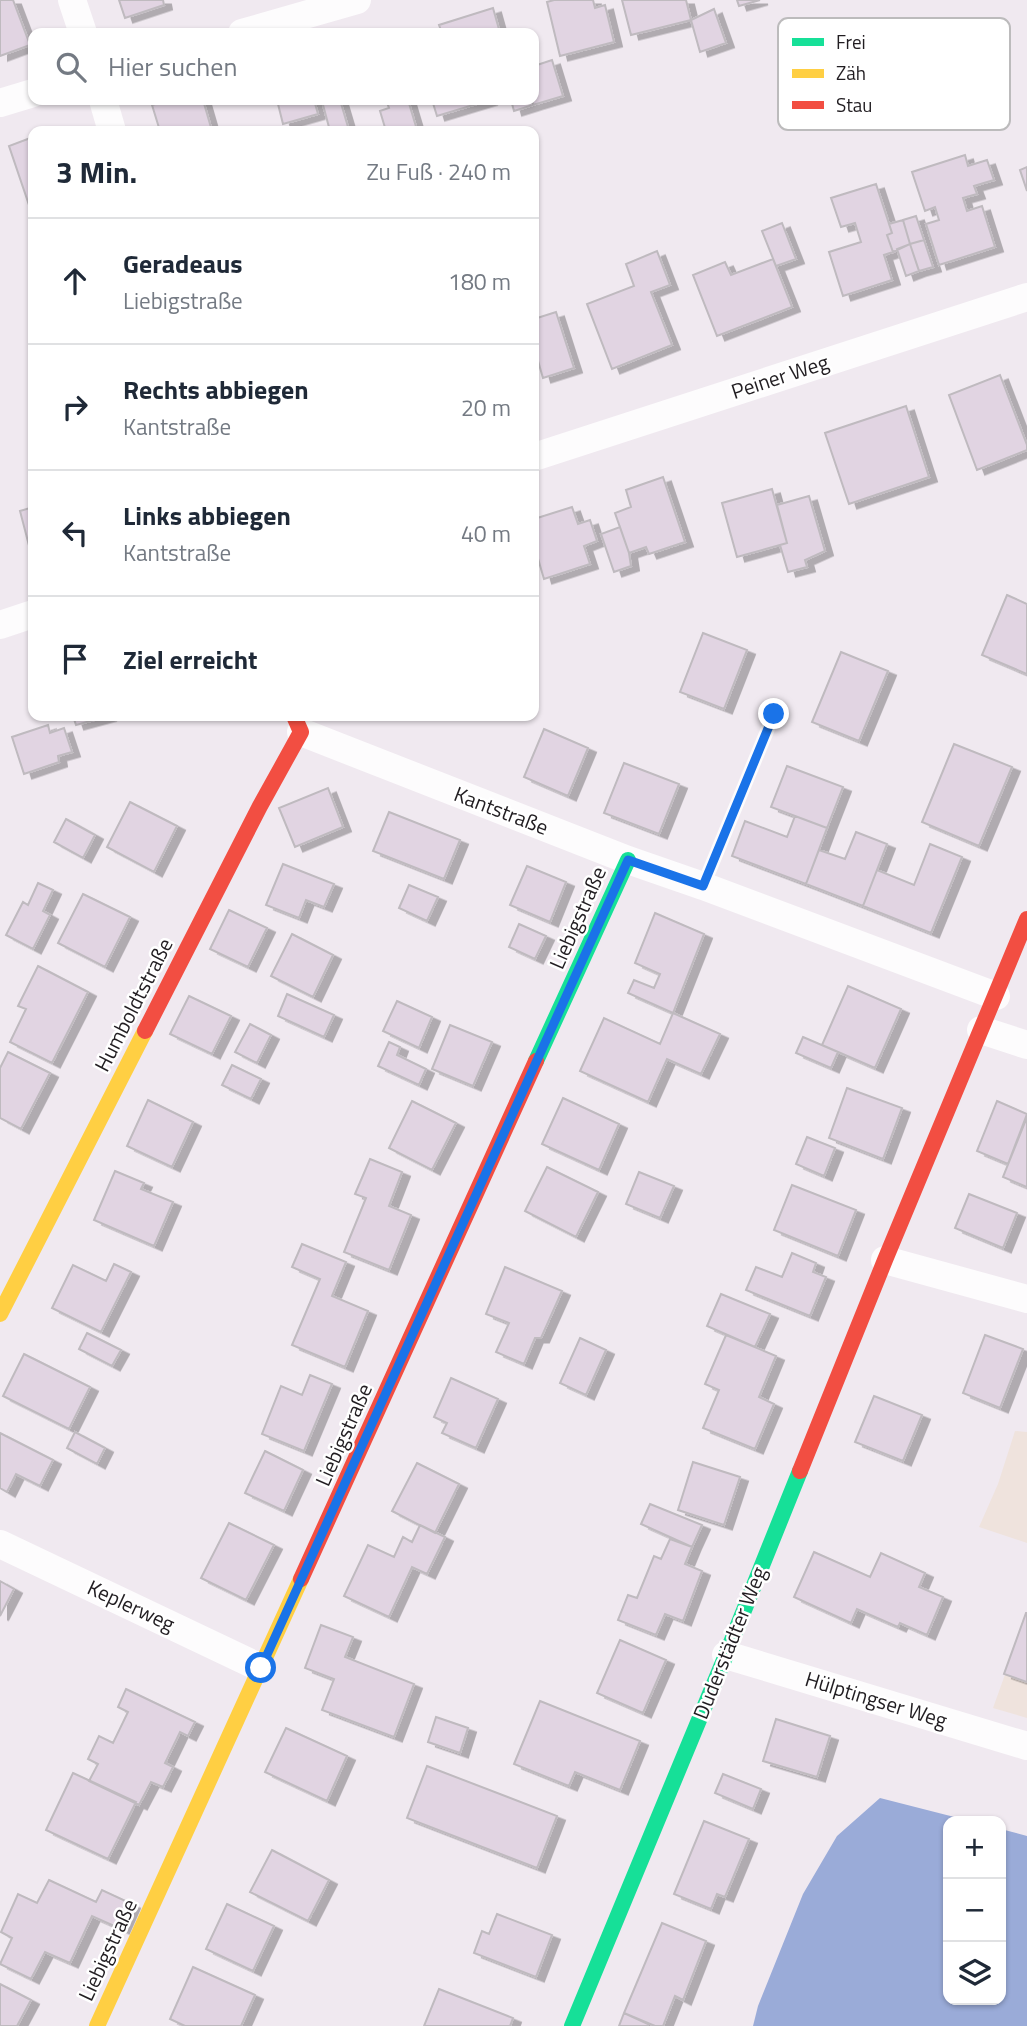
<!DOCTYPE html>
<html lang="de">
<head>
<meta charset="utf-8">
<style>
	:root { --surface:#fff; --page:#f2f2f3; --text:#1f2937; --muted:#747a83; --line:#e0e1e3 }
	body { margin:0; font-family:"Titillium Web",sans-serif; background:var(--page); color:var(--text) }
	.controls { position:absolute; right:21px; bottom:21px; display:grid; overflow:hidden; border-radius:14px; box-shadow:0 2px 5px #0004 }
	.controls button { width:63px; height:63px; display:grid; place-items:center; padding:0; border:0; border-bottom:2px solid var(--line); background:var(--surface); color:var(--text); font:35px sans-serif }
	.stop { position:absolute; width:21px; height:21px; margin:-16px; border:5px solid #1a73e8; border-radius:50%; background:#fff }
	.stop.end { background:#1a73e8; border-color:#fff; box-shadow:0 2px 7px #0008 }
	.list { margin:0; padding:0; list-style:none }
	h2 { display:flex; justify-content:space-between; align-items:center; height:91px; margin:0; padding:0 28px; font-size:30px }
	h2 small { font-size:23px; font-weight:400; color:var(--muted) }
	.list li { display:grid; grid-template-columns:46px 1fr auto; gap:21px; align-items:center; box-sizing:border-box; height:126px; padding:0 28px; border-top:2px solid var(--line) }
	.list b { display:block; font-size:26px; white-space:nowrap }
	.list p { margin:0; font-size:23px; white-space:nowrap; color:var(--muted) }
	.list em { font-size:23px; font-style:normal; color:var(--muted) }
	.icon { flex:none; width:38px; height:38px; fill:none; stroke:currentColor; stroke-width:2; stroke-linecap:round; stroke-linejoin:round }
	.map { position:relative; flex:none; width:1027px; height:2026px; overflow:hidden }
	.search { position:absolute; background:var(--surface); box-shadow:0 2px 5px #0004; left:28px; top:28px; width:511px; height:77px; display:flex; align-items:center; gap:18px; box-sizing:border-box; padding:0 24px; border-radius:14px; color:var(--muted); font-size:26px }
	.panel { position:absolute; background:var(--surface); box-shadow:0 2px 5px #0004; left:28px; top:126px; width:511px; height:595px; border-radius:14px }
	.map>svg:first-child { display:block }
	.commercial { fill:#efe3dd }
	.water { fill:#9aabd8 }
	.building { fill:#e1d4e2; stroke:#bfbabf; stroke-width:2; filter:url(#shadow) }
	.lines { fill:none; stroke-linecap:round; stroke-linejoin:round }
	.lane { stroke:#fdfcfd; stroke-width:14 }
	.street { stroke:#fdfcfd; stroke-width:28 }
	.fast { stroke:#16e098; stroke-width:16 }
	.slow { stroke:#ffcf43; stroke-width:16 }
	.jam { stroke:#f24e42; stroke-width:16 }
	.route { stroke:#1a73e8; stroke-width:9 }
	.labels { text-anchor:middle; stroke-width:5; stroke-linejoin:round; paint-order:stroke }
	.street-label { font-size:21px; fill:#211d21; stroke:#fff }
	.key { fill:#fff; stroke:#bcbbbc; stroke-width:2 }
	.key-label { font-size:19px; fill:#211d21 }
</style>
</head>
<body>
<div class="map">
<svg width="1027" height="2026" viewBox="0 0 1027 2026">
	<defs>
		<filter id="shadow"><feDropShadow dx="8" dy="4.5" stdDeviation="0" flood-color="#0004"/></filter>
	</defs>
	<rect width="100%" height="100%" fill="#f0e9f0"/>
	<path class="commercial" d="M1015 1431 1027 1432V1543L979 1527 998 1484Z
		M1027 1613V1718L993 1708Z"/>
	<path class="water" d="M880 1798 970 1821H948V2000H1001V1829L1027 1836V2026H753L758 2006 803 1894 837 1836Z"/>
	<path class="building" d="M0 0H13L30 45 0 56Z
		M119 0H163L164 5 125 18Z
		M554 0H593L595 8 605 5 614 42 560 56 547 2Z
		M622 0H686L691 20 631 35Z
		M737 0H760L739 6Z
		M493 8 500 33H442L439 25Z
		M714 9 726 43 700 52 691 20Z
		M552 60 563 96 533 105 532 100H534V66Z
		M168 100H203L212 131H160L152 105Z
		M277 100H314L318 114 283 124Z
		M327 100H340L348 127 330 131 322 101Z
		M386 100H408L417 130 386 131 380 111 389 108Z
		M432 100H490L437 116Z
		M511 100H532L533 105 514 111Z
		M33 137V204L29 205 9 146Z
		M965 155 968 166 987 160 994 180 974 186 977 194 963 198 967 211 982 206 995 247 939 265 926 224 939 220 935 207 925 211 912 172Z
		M1027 167V191L1020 170Z
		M876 184 892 233 887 235 893 252 884 255 892 280 843 296 829 252 861 242 855 223 841 227 831 198Z
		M916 216 924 240 910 244 903 220Z
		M903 220 910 244 893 252 887 235 892 233 889 224Z
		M782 223 796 259 776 266 762 231Z
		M924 240 933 267 919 271 910 244Z
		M910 244 919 271 906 276 897 249Z
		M657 251 670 285 651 292 672 345 612 369 587 304 634 286 626 264Z
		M773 259 792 307 717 336 693 275 725 262 731 275Z
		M556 312 574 368 543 378 534 347V319Z
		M1000 375 1027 445V450L977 470 949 395Z
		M906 406 929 477 849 504 825 433Z
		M663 477 685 542 649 554 646 547 629 553 615 513 631 507 626 490Z
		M772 489 787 543 737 557 722 503Z
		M809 496 825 551 805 560 807 567 788 572 780 545 787 543 777 505Z
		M33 507V561L20 511Z
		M572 507 578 524 590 520 597 541 584 546 590 564 544 579 534 545V519Z
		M620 527 629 553 631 566 614 572 601 534Z
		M1007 595 1027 604V674L982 655Z
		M703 633 747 650 724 709 680 692Z
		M841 652 888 671 859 741 812 722Z
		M73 716H109L76 725Z
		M48 725 50 733 64 728 72 752 58 756 59 762 24 774 12 737Z
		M544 729 588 748 568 796 524 777Z
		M954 744 1012 767 979 846 922 822Z
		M624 763 679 784 659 834 604 813Z
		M787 766 843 787 827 828 771 807Z
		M328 788 343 827 295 847 279 808Z
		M130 802 177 826 154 872 107 847Z
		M389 812 460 840 444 879 373 851Z
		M795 816 827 828 806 884 732 856 745 821 787 837Z
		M66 819 95 835 83 858 54 842Z
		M856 832 887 844 863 906 806 884 819 850 845 859Z
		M930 844 962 857 931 933 863 906 877 870 914 885Z
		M283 864 334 884 324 907 306 900 299 918 266 905Z
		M527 866 566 882 550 922 510 905Z
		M38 883 53 890 43 911 50 915 33 949 6 935 23 902 28 905Z
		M409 885 438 897 427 921 399 908Z
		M83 894 130 917 105 967 58 943Z
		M229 910 267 928 248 967 210 949Z
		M655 913 704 934 673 1013 628 993 634 980 654 988 660 974 635 963Z
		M519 924 546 936 535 959 509 947Z
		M292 934 333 955 313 997 271 976Z
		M38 966 88 992 52 1063 10 1042 26 1009 18 1006Z
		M848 986 901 1009 875 1068 822 1045Z
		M287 994 334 1015 324 1037 278 1016Z
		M189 996 231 1016 212 1054 170 1034Z
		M397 1001 432 1017 419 1048 383 1031Z
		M673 1013 720 1034 701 1074 667 1059 648 1102 580 1071 604 1018 660 1044Z
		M250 1024 271 1035 257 1063 235 1052Z
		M450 1025 492 1042 473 1086 432 1069Z
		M803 1037 838 1052 831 1068 796 1053Z
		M389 1042 400 1047 397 1055 426 1069 419 1085 378 1066Z
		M8 1052 50 1073 21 1129 0 1118V1068Z
		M232 1065 261 1079 251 1099 222 1085Z
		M847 1088 902 1108 883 1159 829 1138Z
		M563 1098 619 1124 599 1170 542 1144Z
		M148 1100 193 1122 172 1167 127 1146Z
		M412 1101 456 1123 432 1170 389 1148Z
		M997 1101 1027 1114 1008 1164 977 1151Z
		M1027 1117V1187L1003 1177Z
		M807 1137 835 1148 824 1176 796 1164Z
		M370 1159 402 1172 389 1206 411 1215 389 1270 344 1252 366 1198 355 1194Z
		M547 1167 598 1192 576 1237 525 1211Z
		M115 1171 144 1183 141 1189 173 1202 154 1246 94 1220Z
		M639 1172 674 1186 660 1218 626 1204Z
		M792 1185 856 1210 838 1256 774 1230Z
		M969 1194 1017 1213 1003 1248 955 1228Z
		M302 1244 346 1262 332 1296 368 1311 345 1367 292 1345 320 1279 292 1267Z
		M792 1253 816 1263 813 1272 826 1277 810 1316 746 1290 756 1267 782 1277Z
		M114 1264 131 1272 101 1332 52 1308 73 1265 106 1281Z
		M505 1267 562 1291 541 1338H535L524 1364 496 1352 509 1323 486 1314Z
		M721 1294 770 1314 755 1347 707 1326Z
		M87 1333 121 1350 112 1366 79 1349Z
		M726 1335 776 1356 759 1397 774 1404 755 1449 703 1428 719 1390 705 1384Z
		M985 1335 1023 1349 1000 1408 963 1393Z
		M580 1338 606 1350 586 1395 560 1383Z
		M24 1354 90 1387 69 1429 3 1396Z
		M310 1375 332 1384 304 1451 262 1434 281 1386 302 1395Z
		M451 1378 498 1399 476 1448 442 1433 447 1423 434 1417Z
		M874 1396 922 1415 903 1461 855 1442Z
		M75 1432 105 1448 97 1464 67 1448Z
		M0 1433 53 1460 40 1486 16 1474 7 1492 0 1488Z
		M265 1451 303 1470 284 1511 245 1493Z
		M693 1462 740 1477 724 1525 678 1510Z
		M417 1463 459 1484 435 1533 392 1511Z
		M650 1504 702 1525 692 1547 641 1524Z
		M229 1523 274 1545 246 1600 201 1578Z
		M420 1525 445 1537 427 1574 412 1567 389 1617 344 1596 368 1545 394 1557 403 1537 412 1542Z
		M670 1539 692 1547 685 1564 702 1571 683 1621 665 1614 656 1635 618 1620 628 1595 637 1598 654 1556 661 1559Z
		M814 1552 870 1577 881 1553 925 1573 919 1587 943 1597 927 1635 900 1623 898 1627 857 1609 851 1623 794 1597Z
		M0 1581 14 1589 0 1616Z
		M1026 1613H1027V1682L1004 1674Z
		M321 1625 353 1637 345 1657 414 1684 394 1737 322 1710 334 1679 305 1668Z
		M620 1640 666 1660 643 1713 597 1693Z
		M126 1689 195 1722 188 1736 180 1732 165 1763 173 1767 163 1787 151 1782 139 1805 89 1781 98 1764 88 1759 99 1736 113 1743 128 1712 118 1707Z
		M540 1701 640 1741 620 1790 575 1772 569 1786 514 1764Z
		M436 1717 468 1728 460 1753 428 1742Z
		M776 1719 830 1736 817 1777 763 1761Z
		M286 1728 347 1756 327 1801 265 1772Z
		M427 1766 557 1816 537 1868 407 1818Z
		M73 1773 136 1802 108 1859 46 1830Z
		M723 1774 761 1789 753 1809 715 1793Z
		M704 1821 749 1839 725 1897 717 1894 711 1909 674 1894Z
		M272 1850 329 1880 308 1921 250 1892Z
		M49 1880 96 1902 102 1890 132 1904 121 1929 92 1916 70 1963 45 1952 31 1979 0 1964 12 1938 1 1932 18 1894 37 1903Z
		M227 1904 274 1926 253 1971 206 1949Z
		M497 1914 552 1935 536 1977 474 1953 482 1931 489 1934Z
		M662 1923 706 1941 683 2000 675 1996 663 2026H655L624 2013Z
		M193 1967 255 1995 241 2026H185L170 2019Z
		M0 1984 31 2000 17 2026H0Z
		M439 1989 513 2018 510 2026H424Z
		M624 2013 648 2024V2026H619Z"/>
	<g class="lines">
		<path class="lane" d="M703 886 774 714"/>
		<path class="street" d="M72 0 83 33
			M242 33 357 0
			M103 100 112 131
			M0 103 33 93
			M534 457 1027 297
			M0 625 33 614
			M301 732 628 860 703 886 996 996
			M981 1030 1027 1045
			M885 1260 1027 1299
			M0 1544 261 1668
			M726 1655 1027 1746"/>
		<path class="fast" d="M536 1061 628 860
			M572 2026 726 1655 800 1471"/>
		<path class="slow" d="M0 1314 145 1031
			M97 2026 301 1579"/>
		<path class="jam" d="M145 1031 260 806 301 732 294 716
			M800 1471 885 1260 1027 919
			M301 1579 536 1061"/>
	</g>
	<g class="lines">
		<path class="route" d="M261 1668 628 860 703 886 774 714"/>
	</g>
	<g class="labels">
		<g class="street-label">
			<text transform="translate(780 377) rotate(-18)" y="7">Peiner Weg</text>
			<text transform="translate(501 811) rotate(21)" y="7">Kantstraße</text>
			<text transform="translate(578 918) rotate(-66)" y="7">Liebigstraße</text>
			<text transform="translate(134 1005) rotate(-63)" y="7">Humboldtstraße</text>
			<text transform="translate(344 1435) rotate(-66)" y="7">Liebigstraße</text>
			<text transform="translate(131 1606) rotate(25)" y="7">Keplerweg</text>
			<text transform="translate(730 1643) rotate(-68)" y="7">Duderstädter Weg</text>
			<text transform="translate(876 1700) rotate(17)" y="7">Hülptingser Weg</text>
			<text transform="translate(108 1950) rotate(-65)" y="7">Liebigstraße</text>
		</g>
	</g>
	<rect x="778" y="18" width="232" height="112" rx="10" class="key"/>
	<rect x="792" y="38" width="32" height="8" fill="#16e098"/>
	<rect x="792" y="69" width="32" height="9" fill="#ffcf43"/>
	<rect x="792" y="101" width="32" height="8" fill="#f24e42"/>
	<g class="key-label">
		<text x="836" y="49">Frei</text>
		<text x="836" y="80">Zäh</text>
		<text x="836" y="112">Stau</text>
	</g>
</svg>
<div class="controls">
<button>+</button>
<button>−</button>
<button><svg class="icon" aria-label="layers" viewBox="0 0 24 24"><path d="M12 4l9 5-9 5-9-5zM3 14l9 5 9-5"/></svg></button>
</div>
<div class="stop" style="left:261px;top:1668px"></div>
<div class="stop end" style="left:774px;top:714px"></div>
<div class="search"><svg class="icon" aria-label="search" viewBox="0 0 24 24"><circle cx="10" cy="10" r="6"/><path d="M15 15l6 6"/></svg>Hier suchen</div>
<section class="panel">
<h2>3 Min.<small>Zu Fuß · 240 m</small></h2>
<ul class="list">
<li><svg class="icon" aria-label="ahead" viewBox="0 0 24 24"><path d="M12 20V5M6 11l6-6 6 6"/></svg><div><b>Geradeaus</b><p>Liebigstraße</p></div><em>180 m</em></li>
<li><svg class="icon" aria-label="right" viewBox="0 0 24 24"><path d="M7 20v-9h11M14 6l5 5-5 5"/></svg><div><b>Rechts abbiegen</b><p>Kantstraße</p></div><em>20 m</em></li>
<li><svg class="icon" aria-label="left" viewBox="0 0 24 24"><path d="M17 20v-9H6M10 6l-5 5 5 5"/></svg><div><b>Links abbiegen</b><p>Kantstraße</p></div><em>40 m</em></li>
<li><svg class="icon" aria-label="arrive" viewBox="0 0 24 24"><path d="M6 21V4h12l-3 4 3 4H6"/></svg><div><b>Ziel erreicht</b></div></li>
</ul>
</section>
</div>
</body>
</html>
